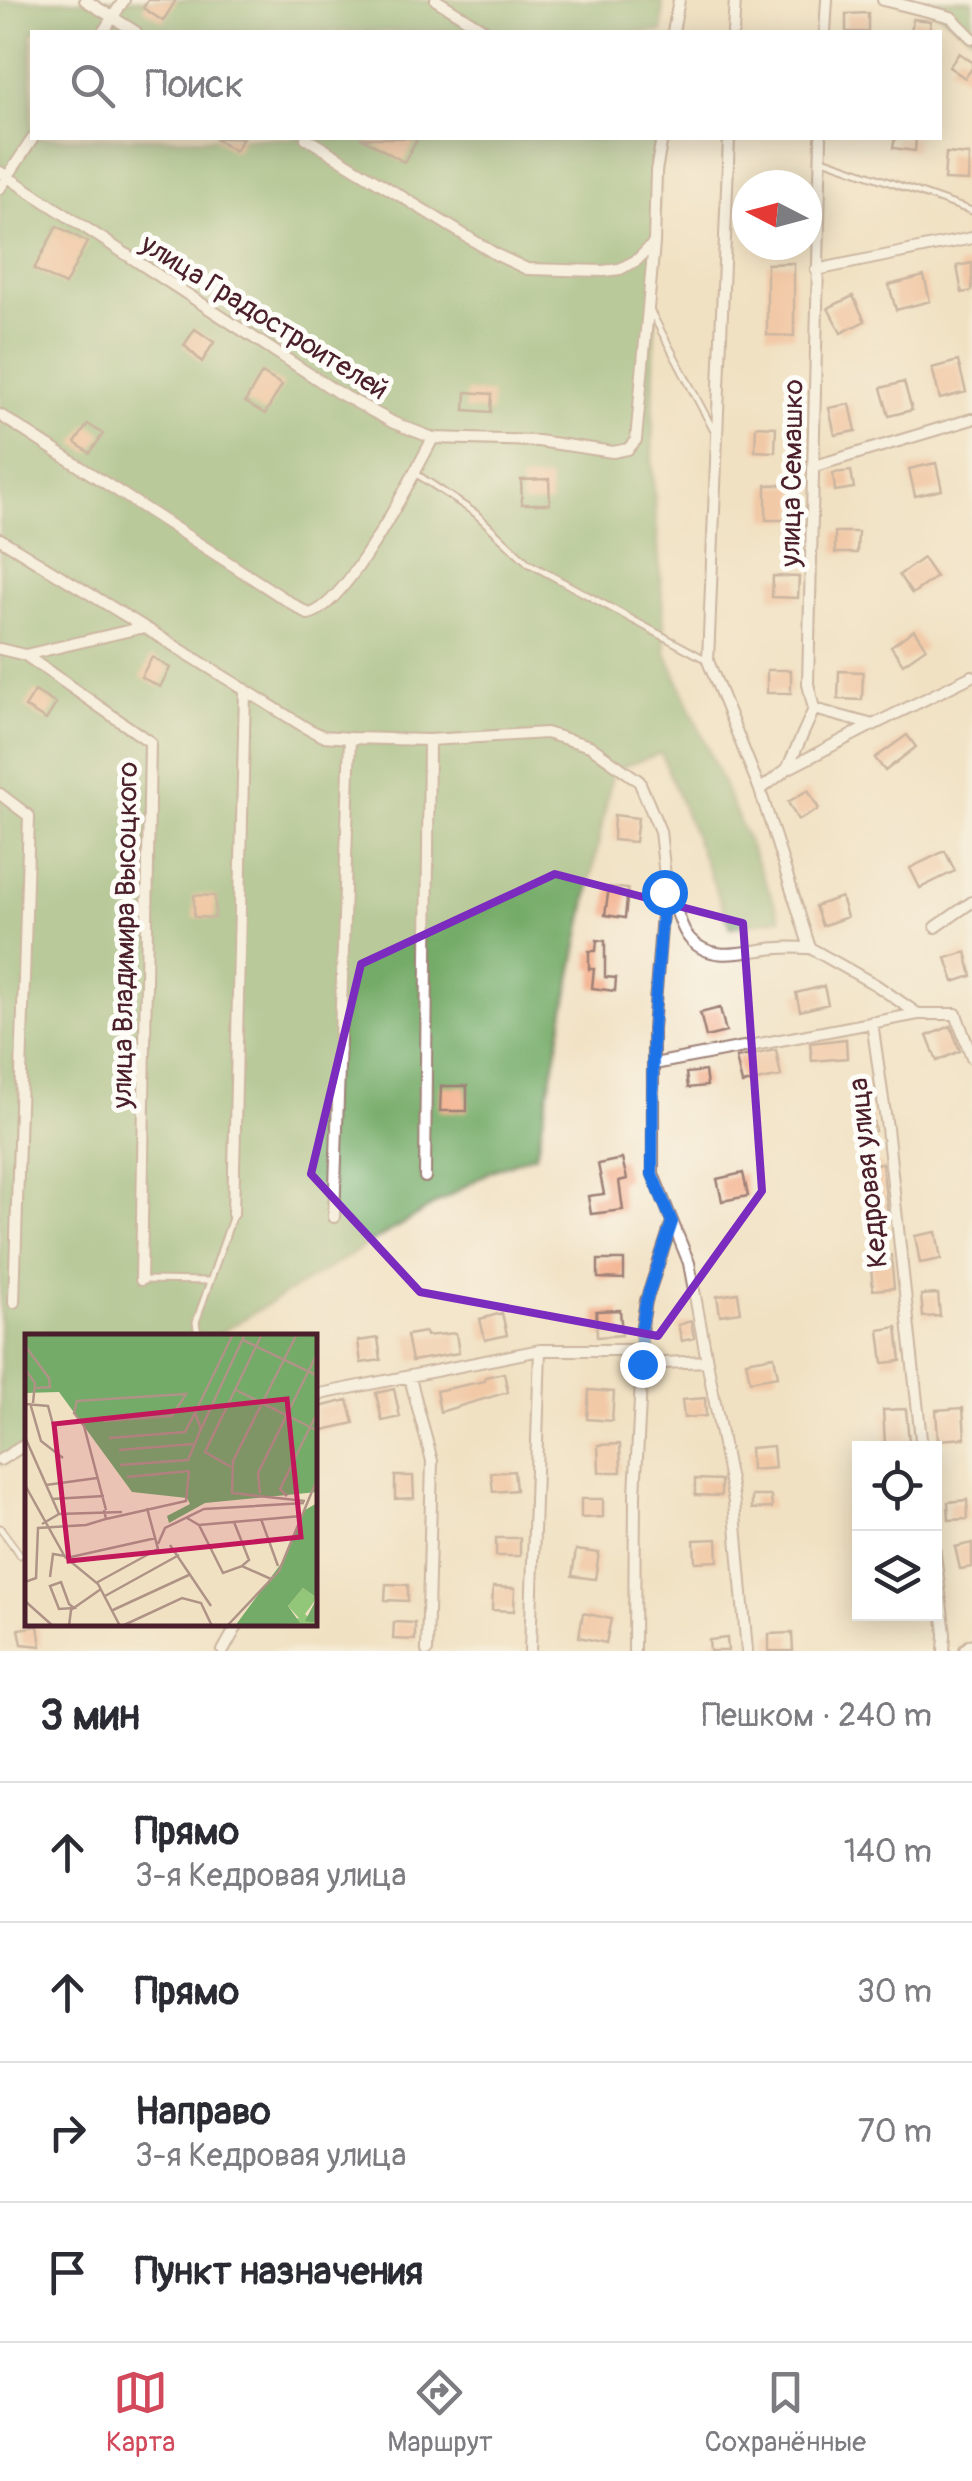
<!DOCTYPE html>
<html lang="ru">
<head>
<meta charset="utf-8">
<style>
	:root { --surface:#fff; --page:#f2f2f3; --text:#2b2b33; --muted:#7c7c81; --line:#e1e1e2; --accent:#d1495b }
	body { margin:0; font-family:Pangolin,sans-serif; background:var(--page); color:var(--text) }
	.controls { position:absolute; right:30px; bottom:30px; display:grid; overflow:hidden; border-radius:0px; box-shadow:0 5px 25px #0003 }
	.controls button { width:90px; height:90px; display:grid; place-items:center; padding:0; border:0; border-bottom:2px solid var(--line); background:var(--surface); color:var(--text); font:50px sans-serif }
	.compass { position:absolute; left:732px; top:170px; width:90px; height:90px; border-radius:50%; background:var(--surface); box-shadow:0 5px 25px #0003; rotate:276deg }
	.stop { position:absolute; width:30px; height:30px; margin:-22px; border:8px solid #1a73e8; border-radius:50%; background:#fff }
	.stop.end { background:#1a73e8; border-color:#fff; box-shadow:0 2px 10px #0008 }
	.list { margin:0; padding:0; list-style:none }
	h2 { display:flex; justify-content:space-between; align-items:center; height:130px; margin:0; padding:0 40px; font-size:42px }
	h2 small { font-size:32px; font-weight:400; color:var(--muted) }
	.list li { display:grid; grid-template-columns:65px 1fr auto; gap:30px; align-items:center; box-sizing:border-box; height:140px; padding:0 40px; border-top:2px solid var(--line) }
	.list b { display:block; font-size:38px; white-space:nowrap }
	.list p { margin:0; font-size:32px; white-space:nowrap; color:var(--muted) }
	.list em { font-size:32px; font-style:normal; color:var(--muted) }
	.icon { flex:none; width:55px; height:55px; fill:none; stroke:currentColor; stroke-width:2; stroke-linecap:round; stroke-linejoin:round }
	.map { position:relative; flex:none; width:972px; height:1651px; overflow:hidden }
	.search { position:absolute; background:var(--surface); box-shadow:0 5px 25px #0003; left:30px; right:30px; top:30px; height:110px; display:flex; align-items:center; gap:25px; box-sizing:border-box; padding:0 35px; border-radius:0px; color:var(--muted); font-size:38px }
	.sheet { height:690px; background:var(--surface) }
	nav { display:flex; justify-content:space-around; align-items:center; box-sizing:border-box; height:140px; border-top:2px solid var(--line); background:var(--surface); font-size:28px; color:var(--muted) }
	nav a { display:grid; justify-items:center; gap:5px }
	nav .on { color:var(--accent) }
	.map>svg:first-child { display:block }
	.forest { fill:#75ab68; stroke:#60654a; stroke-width:2.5 }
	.building { fill:#f3ab85 }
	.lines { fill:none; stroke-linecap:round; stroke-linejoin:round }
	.lane-casing { stroke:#9e8077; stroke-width:9 }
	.street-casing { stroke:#9e8077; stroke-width:14 }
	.secondary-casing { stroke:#9e8077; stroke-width:19 }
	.lane { stroke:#fff; stroke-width:5 }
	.street { stroke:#fff; stroke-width:10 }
	.secondary { stroke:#fff; stroke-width:15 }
	.route { stroke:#1a73e8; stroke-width:12 }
	.marked { fill:none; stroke:#7b2cbf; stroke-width:8; stroke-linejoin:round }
	.labels { text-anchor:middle; stroke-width:10; stroke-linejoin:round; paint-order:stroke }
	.street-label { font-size:28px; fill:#4a1f2b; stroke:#fdfcf7 }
	.inset-road { fill:none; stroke:#ae9386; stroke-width:2.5 }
	.view { fill:#c2185b; fill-opacity:0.15; stroke:#c2185b; stroke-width:5 }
	.inset-edge { fill:none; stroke:#4a1f2b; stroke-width:5 }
</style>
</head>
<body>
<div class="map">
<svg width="972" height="1651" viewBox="0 0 972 1651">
	<rect width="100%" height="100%" fill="#fdfcf7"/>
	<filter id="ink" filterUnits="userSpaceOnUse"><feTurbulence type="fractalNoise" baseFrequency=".01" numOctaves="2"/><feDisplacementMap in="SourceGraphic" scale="20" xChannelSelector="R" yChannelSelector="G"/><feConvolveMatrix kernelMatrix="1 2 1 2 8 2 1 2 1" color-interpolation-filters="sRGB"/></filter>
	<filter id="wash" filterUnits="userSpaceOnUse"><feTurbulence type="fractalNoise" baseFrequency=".0048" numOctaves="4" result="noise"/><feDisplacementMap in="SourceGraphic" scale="40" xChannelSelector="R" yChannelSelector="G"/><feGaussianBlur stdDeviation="2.25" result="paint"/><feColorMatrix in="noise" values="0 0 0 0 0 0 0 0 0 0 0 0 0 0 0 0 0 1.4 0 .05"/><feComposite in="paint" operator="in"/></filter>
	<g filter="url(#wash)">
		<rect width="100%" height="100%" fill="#f1e1c3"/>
		<path class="forest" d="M0 0H663L662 32H32V138H659L652 463 666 652 781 918 731 927 661 753 613 770 536 1154 491 1171 215 1336H28L27 1448 0 1465Z
			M920 0H972V36Z"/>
		<g id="blocks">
			<path class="building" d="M148 0H176L163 21 143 8Z
				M868 13V32H846V14Z
				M913 19 931 21 929 32H911Z
				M959 53 972 62V68L965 78 949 67Z
				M214 138H243L235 151Z
				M362 138H418L404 162Z
				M895 138H916L915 151 893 148Z
				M946 153 969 155 968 181 944 180Z
				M57 226 87 242 65 285 34 269Z
				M794 263V336L767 335V264Z
				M972 263V291L962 293 957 266Z
				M924 276 930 301 896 310 889 285Z
				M853 296 865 321 841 333 828 308Z
				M195 329 214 342 202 362 184 345Z
				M958 361 966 392 940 399 932 368Z
				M262 373 282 385 265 414 245 402Z
				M904 382 912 410 889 416 881 388Z
				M466 392 492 394 491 412 465 410Z
				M850 404 856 431 835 435 829 408Z
				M88 424 103 434 90 453 75 443Z
				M756 426 776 427 775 452 755 451Z
				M936 463 942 490 915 496 909 469Z
				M851 471 854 488 835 491 833 473Z
				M549 479 550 504H522L521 480Z
				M766 485H796V520H766Z
				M835 532H858L857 553H835Z
				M923 558 936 577 912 594 899 575Z
				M773 576 799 577 798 598 772 597Z
				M914 630 926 648 903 664 891 646Z
				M152 657 170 668 160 687 141 677Z
				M767 670H791V693H767Z
				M839 671 863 672 862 700 838 699Z
				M35 691 56 704 46 720 25 707Z
				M907 735 916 747 885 771 875 758Z
				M808 790 819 809 798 820 788 802Z
				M614 815 638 818 635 842 613 840Z
				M945 851 955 871 920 888 910 868Z
				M609 887 628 889 625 918 605 915Z
				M194 895 215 896V918L194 917Z
				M841 897 847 917 822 926 815 906Z
				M597 940 605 941V977L616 978 615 991 592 988 594 969H589V951H596Z
				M966 952 972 976 954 982 946 958Z
				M824 986 828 1004 800 1011 796 993Z
				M720 1008 726 1032 706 1037 700 1013Z
				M951 1026 960 1051 937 1061 927 1036Z
				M846 1039 847 1058 812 1061 810 1043Z
				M776 1050 781 1076 742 1084 736 1058Z
				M705 1071 707 1086 688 1088 686 1073Z
				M441 1086H467V1111H440Z
				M872 1115 875 1131 856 1135 852 1119Z
				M622 1159 627 1179 619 1181 623 1210 591 1214 588 1196 604 1194 598 1164Z
				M882 1163 888 1215 865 1218 859 1166Z
				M743 1173 748 1196 722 1201 717 1179Z
				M936 1232 941 1259 920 1263 915 1236Z
				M891 1255 894 1288 873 1290 870 1257Z
				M598 1260H624V1279L598 1278Z
				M738 1293 741 1312 720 1315 717 1296Z
				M938 1294 940 1316 923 1317 921 1295Z
				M620 1310 622 1335 597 1337 596 1311Z
				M502 1313 507 1335 485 1340 480 1319Z
				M691 1321 694 1338 682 1341 678 1325Z
				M897 1327 901 1361 883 1363 879 1330Z
				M425 1332 426 1336 456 1333 459 1353 412 1361 407 1335Z
				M378 1338 381 1360 361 1363 358 1341Z
				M774 1356 778 1376 750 1381 746 1361Z
				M504 1373 508 1392 440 1412 436 1391 485 1381V1377Z
				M394 1389 400 1417 382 1421 376 1393Z
				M589 1390 614 1392 612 1421 587 1419Z
				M705 1398 706 1416 684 1418 682 1400Z
				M348 1400 354 1423 315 1432V1408Z
				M963 1408 965 1438 938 1440 936 1410Z
				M906 1409 909 1442 885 1444 883 1410Z
				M620 1444 621 1472H599L598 1445Z
				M773 1446 775 1468 751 1470 750 1448Z
				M514 1471 516 1490 493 1492 491 1473Z
				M395 1476H413L414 1498 395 1499Z
				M695 1479 721 1480V1496L695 1495Z
				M752 1496H771L772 1508 752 1509Z
				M581 1499H603V1517L581 1518Z
				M967 1500 968 1519 949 1520 948 1502Z
				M496 1538H520V1556H496Z
				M717 1539 718 1561 695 1562 694 1540Z
				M972 1543V1567L960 1569 955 1547Z
				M576 1550 599 1553 595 1579 572 1576Z
				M386 1584 408 1585V1601L385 1600Z
				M493 1587 515 1588 514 1611 492 1610Z
				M583 1613 611 1619 606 1643 579 1637Z
				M394 1622 415 1623V1640L393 1639Z
				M38 1626 41 1646 22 1644 19 1629Z
				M792 1633 793 1651H769V1634Z
				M727 1638 728 1651H710L709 1640Z"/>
		</g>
	</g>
	<g filter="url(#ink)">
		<use href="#blocks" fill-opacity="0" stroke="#9e8077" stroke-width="2.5"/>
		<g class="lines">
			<g class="lane-casing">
				<path id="lane" d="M820 158 972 211
					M650 310 715 433
					M415 473 475 513 528 563 705 659
					M144 1280 210 1281
					M198 1336 196 1322 233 1215
					M0 1528 20 1555"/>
			</g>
			<g class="street-casing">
				<path id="street" d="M85 0 136 32
					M436 0 488 32
					M883 0 951 17 972 38
					M103 32 124 0
					M673 32 679 0
					M733 32 735 0
					M825 32 827 0
					M306 138 497 255 527 269 603 271 620 269 637 260 653 244
					M729 138 708 661 760 790 810 948 876 985 918 1014
					M0 172 337 392 394 423 433 438 538 441 613 452 628 449 636 440 654 243 656 171 662 138
					M0 188 33 138
					M816 270 972 238
					M0 415 308 614C345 609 414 474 433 438
					M815 466 972 419
					M0 539 144 627
					M0 649 25 655
					M814 709 873 725 972 676
					M350 738 429 740 425 1177
					M429 740 546 733 590 746 639 781 660 831 665 876 653 1029V1174L689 1263 707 1361
					M787 769 872 725
					M760 790 787 769 814 709 808 684 821 138
					M0 794 29 816 14 1302
					M663 892C679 902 677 925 690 939 714 965 749 949 779 948 789 947 800 948 810 948
					M936 927 972 902
					M872 1022 887 1128 922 1448
					M654 1064 918 1014H956L972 1058
					M233 1214 245 689
					M141 1280 150 742 25 655 144 627 308 729 323 736 350 738 334 1217
					M642 1364 707 1361 734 1502 747 1651
					M410 1378 432 1461 427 1651
					M315 1395 540 1350H642
					M0 1460 28 1443
					M934 1546 945 1634 944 1651
					M223 1651 238 1624
					M530 1651 540 1350
					M634 1651 635 1494 642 1364 641 1331 646 1301 672 1222"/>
			</g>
			<g class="secondary-casing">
				<path id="secondary" d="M967 1651 972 1647"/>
			</g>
			<use href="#lane" class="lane"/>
			<use href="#street" class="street"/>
			<use href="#secondary" class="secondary"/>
		</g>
	</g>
	<g class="lines" filter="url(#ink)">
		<path class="route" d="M642 1364 641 1331 646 1301 672 1222 652 1174 653 1029 664 892"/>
	</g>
	<path d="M0 0H972V1651H0ZM555 874 743 923 762 1191 658 1336 420 1292 311 1174 361 964Z" fill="#f1e1c3" fill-opacity=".55" fill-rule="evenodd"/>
	<path class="marked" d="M555 874 743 923 762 1191 658 1336 420 1292 311 1174 361 964Z"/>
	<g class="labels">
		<g class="street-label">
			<text transform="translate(265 316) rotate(32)" y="10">улица Градостроителей</text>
			<text transform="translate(791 473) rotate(-89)" y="10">улица Семашко</text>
			<text transform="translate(124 935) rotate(-89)" y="10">улица Владимира Высоцкого</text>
			<text transform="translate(867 1173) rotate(-96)" y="10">Кедровая улица</text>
		</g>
	</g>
	<g transform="translate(25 1334)">
		<rect width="292" height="292" fill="#f1e1c3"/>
		<path d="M278 254 292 264 280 280 292 292H232L274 284 263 272Z" fill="#92c678"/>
		<path d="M0 0H292V158L180 169 144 189 142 182 165 170 162 164 107 158 34 58 0 59ZM292 169V289L280 287 292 264 278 254 263 272 275 289 210 292 258 227 280 176Z" fill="#75ab68"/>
		<path class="inset-road" d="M0 0 1 13 24 44 25 53 11 54M272 0 208 127 207 159 280 167M218 6 293 42M0 35 10 49 8 69M211 56 293 97M5 69 16 107 38 124M0 70 23 72 30 98M170 79 208 0M79 87 147 82 161 60 52 67 49 79 59 92 81 176M176 95 220 0M0 103 34 180M84 104 160 98 170 79 176 95 163 126 95 131M94 116 168 110M206 133 180 118 237 0M102 143 164 137M0 151 40 223 73 250 95 292M21 151 72 144M235 159 233 139 293 18M262 162 255 155 293 77M27 165 79 162M162 184 174 191 276 182M81 185 161 167 164 137M236 185 253 232M209 188 224 226 217 232M17 190 34 180 97 178M174 191 198 239 217 232 246 245M133 210 140 194 179 175 279 169M145 211 186 272M25 243 28 220 46 223 131 204M0 248 11 244 13 194 61 191 81 185 79 176M36 248 44 270 49 274 34 275 25 252ZM71 249 133 215 122 174M80 262 154 221M0 267 28 292M88 276 166 240M44 292 46 276 76 255M97 292 157 264 176 269 187 292M202 292 254 237 293 143"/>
		<path class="view" d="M262 65 276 203 44 227 29 90Z"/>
		<rect width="292" height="292" class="inset-edge"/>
	</g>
</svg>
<div class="controls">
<button><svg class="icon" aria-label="locate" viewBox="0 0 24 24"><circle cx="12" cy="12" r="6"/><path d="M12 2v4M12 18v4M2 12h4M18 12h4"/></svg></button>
<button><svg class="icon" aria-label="layers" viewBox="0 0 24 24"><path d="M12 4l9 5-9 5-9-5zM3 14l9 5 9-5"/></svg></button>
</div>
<svg class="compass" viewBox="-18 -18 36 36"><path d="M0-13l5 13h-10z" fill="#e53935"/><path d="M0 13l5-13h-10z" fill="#7c7c81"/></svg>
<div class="stop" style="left:664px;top:892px"></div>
<div class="stop end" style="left:642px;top:1364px"></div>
<div class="search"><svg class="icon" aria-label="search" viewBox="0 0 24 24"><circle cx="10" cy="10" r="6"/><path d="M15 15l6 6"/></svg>Поиск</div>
</div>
<section class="sheet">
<h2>3 мин<small>Пешком · 240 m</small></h2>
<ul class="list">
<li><svg class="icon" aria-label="ahead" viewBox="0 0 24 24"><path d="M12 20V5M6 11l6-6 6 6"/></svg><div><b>Прямо</b><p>3-я Кедровая улица</p></div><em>140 m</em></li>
<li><svg class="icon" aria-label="ahead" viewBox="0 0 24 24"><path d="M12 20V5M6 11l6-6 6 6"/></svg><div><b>Прямо</b></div><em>30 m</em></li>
<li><svg class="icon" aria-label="right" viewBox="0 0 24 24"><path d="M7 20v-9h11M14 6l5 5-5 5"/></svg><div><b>Направо</b><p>3-я Кедровая улица</p></div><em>70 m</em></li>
<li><svg class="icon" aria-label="arrive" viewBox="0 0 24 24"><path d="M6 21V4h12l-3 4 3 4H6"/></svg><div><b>Пункт назначения</b></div></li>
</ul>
</section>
<nav>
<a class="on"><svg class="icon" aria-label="map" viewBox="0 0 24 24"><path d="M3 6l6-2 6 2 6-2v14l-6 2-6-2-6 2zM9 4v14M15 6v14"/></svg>Карта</a>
<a><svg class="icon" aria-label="directions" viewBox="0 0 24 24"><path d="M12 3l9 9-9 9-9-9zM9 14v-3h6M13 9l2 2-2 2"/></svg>Маршрут</a>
<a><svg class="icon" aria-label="saved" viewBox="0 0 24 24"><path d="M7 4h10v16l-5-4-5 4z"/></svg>Сохранённые</a>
</nav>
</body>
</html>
